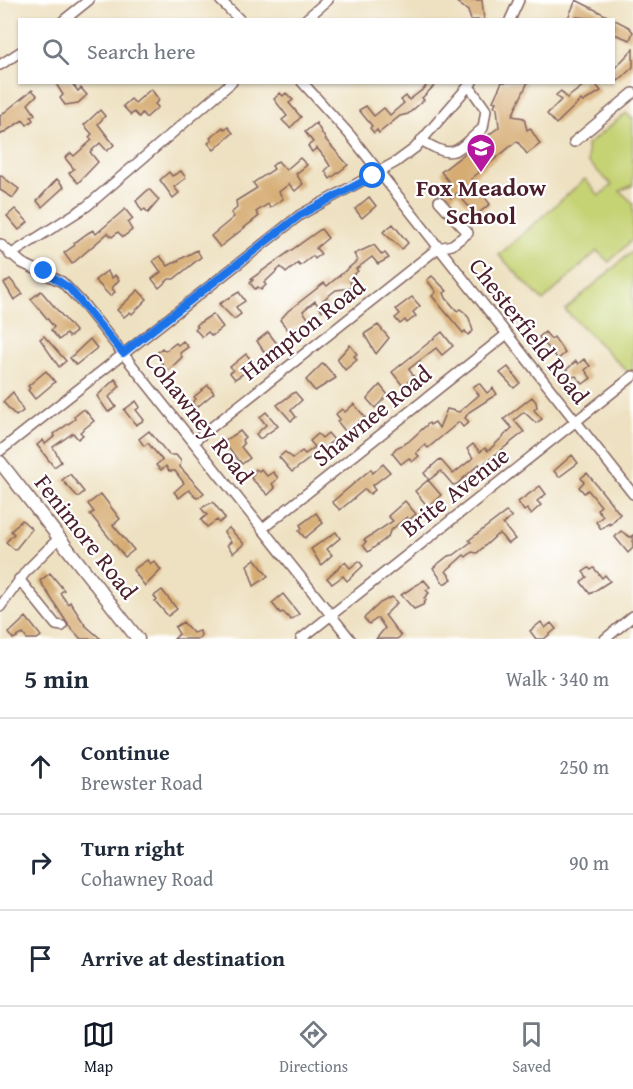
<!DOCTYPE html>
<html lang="en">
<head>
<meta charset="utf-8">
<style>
	:root { --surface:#fff; --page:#f2f2f3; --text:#1f2937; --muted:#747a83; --line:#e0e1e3; --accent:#111827 }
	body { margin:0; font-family:"Gentium Book Plus",serif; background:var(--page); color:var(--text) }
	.stop { position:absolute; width:18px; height:18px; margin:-14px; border:4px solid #1a73e8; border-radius:50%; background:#fff }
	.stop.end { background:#1a73e8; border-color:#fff; box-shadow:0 2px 6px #0008 }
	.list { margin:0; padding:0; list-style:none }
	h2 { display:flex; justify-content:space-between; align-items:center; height:78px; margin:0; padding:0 24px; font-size:26px }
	h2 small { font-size:20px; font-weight:400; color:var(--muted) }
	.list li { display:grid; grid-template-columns:39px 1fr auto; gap:18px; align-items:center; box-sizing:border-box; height:96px; padding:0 24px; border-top:2px solid var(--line) }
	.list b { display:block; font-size:22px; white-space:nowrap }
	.list p { margin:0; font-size:20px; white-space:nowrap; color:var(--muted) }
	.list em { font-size:20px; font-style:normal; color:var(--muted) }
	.icon { flex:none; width:33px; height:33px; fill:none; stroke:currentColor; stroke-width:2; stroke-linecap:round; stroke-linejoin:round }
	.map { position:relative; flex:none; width:633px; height:639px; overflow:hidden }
	.search { position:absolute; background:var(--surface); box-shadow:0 2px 4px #0004; left:18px; right:18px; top:18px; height:66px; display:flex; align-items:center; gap:15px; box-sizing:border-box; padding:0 21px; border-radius:0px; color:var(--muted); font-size:22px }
	.sheet { height:366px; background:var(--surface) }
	nav { display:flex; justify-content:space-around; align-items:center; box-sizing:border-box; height:84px; border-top:2px solid var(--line); background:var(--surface); font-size:16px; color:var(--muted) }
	nav a { display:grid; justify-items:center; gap:3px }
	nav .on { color:var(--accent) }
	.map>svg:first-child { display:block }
	.green { fill:#c6d375; stroke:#887950; stroke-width:1.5 }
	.building { fill:#d6ac73 }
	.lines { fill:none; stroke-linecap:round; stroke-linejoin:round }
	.minor-casing { stroke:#836360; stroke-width:12 }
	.major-casing { stroke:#836360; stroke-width:15 }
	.minor { stroke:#fff; stroke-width:9 }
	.major { stroke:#fff; stroke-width:12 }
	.route { stroke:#1a73e8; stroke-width:8 }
	.labels { text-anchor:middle; stroke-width:4.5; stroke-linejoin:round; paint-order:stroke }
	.poi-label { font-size:24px; font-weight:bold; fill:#4a1f2b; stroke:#fff }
	.street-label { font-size:24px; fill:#4a1f2b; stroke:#fff }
</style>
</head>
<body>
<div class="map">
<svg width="633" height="639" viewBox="0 0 633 639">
	<rect width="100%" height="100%" fill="#fff"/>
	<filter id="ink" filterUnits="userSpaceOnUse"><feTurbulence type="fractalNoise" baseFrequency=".0167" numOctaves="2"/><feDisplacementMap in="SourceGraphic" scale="12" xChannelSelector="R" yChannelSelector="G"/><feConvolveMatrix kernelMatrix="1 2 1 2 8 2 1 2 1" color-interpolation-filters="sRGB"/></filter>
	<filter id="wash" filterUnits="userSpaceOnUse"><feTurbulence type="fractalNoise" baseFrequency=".008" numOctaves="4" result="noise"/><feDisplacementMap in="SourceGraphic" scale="24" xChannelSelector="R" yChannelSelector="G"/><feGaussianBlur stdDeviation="1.35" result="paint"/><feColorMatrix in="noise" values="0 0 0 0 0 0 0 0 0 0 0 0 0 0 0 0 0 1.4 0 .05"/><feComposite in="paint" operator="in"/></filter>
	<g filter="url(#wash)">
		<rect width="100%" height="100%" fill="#eee1c1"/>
		<path class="green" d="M626 113 631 118 633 117V185L620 191 633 203V239L609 262 597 251 543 301 499 255 585 179 599 196 612 185 588 162 587 145Z
			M633 251V370L629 373 565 310Z"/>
		<g id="blocks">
			<path class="building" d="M454 0H482L484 20H471L468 11Z
				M576 0 629 27 633 32 630 40 614 34V20L577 17 567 20Z
				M633 49V67L618 81 614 75V69Z
				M55 82H71L78 91 81 88 87 95 78 103 65 105 60 98 63 95Z
				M422 82H438L422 98 424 100 408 114 400 116 379 133 377 130 374 133 370 128 372 126 359 110 366 106 374 116 384 108 390 115 404 103 401 100 406 96 409 100 426 87Z
				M502 82H528L512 116 524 118 527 130 530 128 540 144 527 154 517 141 471 179 490 204 476 215 457 193 451 198 443 187 449 182 441 172 499 127 497 108 494 106 496 102 493 101Z
				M583 82H594L601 91 583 102 581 100 556 124 547 114 561 100 556 95 561 91 567 98 584 85Z
				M151 89 159 100 155 104 158 107 146 118 142 113 139 117 134 112 131 115 123 106 131 99 135 103Z
				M32 90 37 95 28 104 35 114 31 117 33 120 27 125 23 120 0 135V116Z
				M280 93 283 96 286 93 293 100 289 103 301 117 290 128 282 120 287 116 274 99Z
				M100 110 105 116 98 124 114 145 107 151 100 143 90 152 98 162 78 183 69 173 74 169 65 158 71 153 74 156 92 140 89 137 92 134 84 125Z
				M316 123 326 140 348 165 330 179 325 171 330 166 325 158 317 148 312 152 308 146 313 142 305 132Z
				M223 127 224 129 228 127 233 133 214 150 208 143 212 140 210 138Z
				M300 158 307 165 296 174 303 184 295 191 289 184 279 192 283 199 270 208 268 204 256 212 259 216 220 247 211 236 234 217 231 213 237 208 236 201 257 188 253 183 274 169 272 166 278 161 286 170Z
				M181 171 186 178 174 187 179 193 173 198 160 180 169 172 172 176Z
				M0 175 19 189 13 198 0 190Z
				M57 179 64 187 42 207 37 201Z
				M149 189 159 200 148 213 145 209 142 211 136 201Z
				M369 197 376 206 362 218 355 209Z
				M15 209 28 222 19 230 7 216Z
				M125 209 133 219 128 223 132 230 123 237 118 232 112 237 108 233 72 264 64 253 75 245 74 243 88 233 93 230 96 234Z
				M393 224 408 243 402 249 383 232Z
				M321 229 328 238 316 248 321 254 315 259 313 256 300 266 298 263 286 273 281 267 264 283 266 285 261 290 258 287 255 289 250 283 253 280 251 279Z
				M374 245 382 255 385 253 389 258 378 264 372 257 356 269 358 271 350 278 351 288 336 290 323 300 328 306 322 311 315 301 303 311 310 321 289 331 280 320 288 311 324 283 327 286 358 260 354 254Z
				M197 250 201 257 174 279H169L159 288 152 279 161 272 153 261 160 256 168 266Z
				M107 271 112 278 115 275 119 280 112 288 115 292 110 296 95 280Z
				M432 276 447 291 444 293 446 298 457 311 460 309 464 312 469 318 473 331 468 335 465 331 463 333 432 296 436 292 427 280Z
				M10 279 23 294 14 300 4 283Z
				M138 290 147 299 132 314 130 312 124 317 117 310Z
				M41 291 76 332 69 337 66 334 59 340 51 330 54 327 31 299Z
				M239 292 245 301 236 307 241 314 234 319 219 304Z
				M412 297 420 306 413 312 416 316 407 323 405 320 400 324 395 318 400 314 396 309Z
				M213 314 223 327 212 336 208 332 202 337 195 329 198 327 196 325Z
				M378 325 389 338 376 354 364 334Z
				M268 332 278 345 266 355 257 341Z
				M442 332 453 346 442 355 436 348 409 369 414 377 403 386 392 372Z
				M545 332 551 339 554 337 565 353 558 359 539 337Z
				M44 336 66 361 59 367 40 339Z
				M90 339 97 348 76 365 70 358Z
				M183 341 188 347 180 353 182 357 169 370 165 369 157 353 162 348 165 351 176 343 178 345Z
				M350 345 357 354 354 356 357 360 345 370 337 359Z
				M246 354 254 363 250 366 252 368 235 379 230 373 233 370 230 367Z
				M584 359 590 366 585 370 591 378 583 384 576 376 568 378 564 372 576 361 578 364Z
				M323 363 336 378 315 391 306 380Z
				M508 367 520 383 514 388 500 373Z
				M46 371 55 382 35 399 28 390 30 388 28 386Z
				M115 379 120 386 109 397 116 407 108 412 97 396Z
				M479 383 487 393 493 388 497 394 469 412 465 418 469 422 463 427 459 422 428 448 425 445 416 453 419 456 412 462 409 458 401 464 392 453 396 448 408 442 429 423 430 425 435 422 439 428 447 409 459 412 479 395 473 387Z
				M208 385 214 393 196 408 192 403 196 399 194 397Z
				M380 385 388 395 375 408 367 399Z
				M13 392 23 411 16 416 3 402Z
				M295 392 302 400 291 410 296 417 291 421 277 405Z
				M532 397 536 402 537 407 534 410 542 419 536 423 524 412 514 420 524 432 481 466 479 464 457 484 453 485 441 471 429 480 424 473 440 459 453 474 473 458 467 449 473 444 480 452 485 448 488 451 512 428 504 419Z
				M136 401 140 407 136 410 144 420 136 425 124 410Z
				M354 404 365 417 345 431 337 421 340 419 336 414 342 409 345 412Z
				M84 409 94 421 80 432 83 435 78 439 73 433 53 447 61 462 54 467 37 445 43 440 45 444 55 436 54 434 75 419 74 417Z
				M266 412 278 426 260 439 256 434 266 425 260 417Z
				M149 431 169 455H176L181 461 180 467 204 493 197 498 189 490 179 498 174 492 184 483 175 471H169L166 466 161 470 156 465 162 460 148 443 144 446 139 439Z
				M240 431 245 437 242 440 244 444 241 447 250 458 242 464 223 442Z
				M328 433 334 440 292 472 279 457 285 452 293 458 302 451 305 454 315 447 310 441 318 434 322 438Z
				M572 455 578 463 559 477 554 471Z
				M383 464 390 472 372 486 375 490 370 494 365 489 340 510 332 502 371 469 373 473Z
				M256 469 259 471 261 469 267 476 273 472 278 478 272 484 275 488 268 495 251 478Z
				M587 473 620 514 610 525 609 523 601 529 596 522 603 516 597 509 601 506 588 490 584 493 579 487 584 482 581 478Z
				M70 474 84 492 78 497 62 480Z
				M428 480 441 495 428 507 415 491Z
				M540 486 546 494 537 501 541 505 531 514 527 509 524 511 518 502Z
				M101 494 120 519 113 525 134 550 125 557 90 514 94 512 88 504Z
				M405 501 416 514 409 520 407 517 390 531 388 537 368 552 363 545 366 542 364 540 393 521 388 516Z
				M213 502 225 518 219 523 217 520 207 527 201 520 207 515 201 508Z
				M506 512 512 517 503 524 515 539 508 544 500 534 497 535 477 553 472 552 466 557 464 555 446 571 452 579 444 584 433 568 448 556 454 555 471 542 469 540Z
				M316 513 323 523 305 538 299 531 302 528 300 525Z
				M22 520 32 529 15 550 6 542 14 534 11 531Z
				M229 528 244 544 233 553 227 545 231 542 224 532Z
				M621 531 630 537 633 535V548L628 553 615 537Z
				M336 532 340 538 327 549 332 555 321 565 311 549Z
				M255 559 268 576 254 586 247 565Z
				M147 560 150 564 154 561 161 570 145 586 133 570Z
				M359 561 363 566 347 581 343 576 332 584 327 578 345 562 350 568Z
				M589 568 591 570 594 568 602 578 605 575 610 581 590 594 581 582 587 577 583 572Z
				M50 573 64 590 60 593 68 604 70 602 85 625 101 639H81L69 626 40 581Z
				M424 580 430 587 426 590 429 593 424 598 426 600 423 605 414 609 401 595Z
				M162 590 177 609 168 616 155 601 157 600 154 596Z
				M283 594 299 614 291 620 283 612 280 613 272 603Z
				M392 597 397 603 385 615 401 636 397 639H376L385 628 378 618 369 624 364 618 380 603Z
				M26 617 41 636 37 639H27L23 634 13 639 9 633Z
				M183 622 193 633 200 631 201 636 198 639H174L179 634 175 627Z
				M541 622 545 628 551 623 556 629 544 639H536L530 631Z"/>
		</g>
	</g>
	<g filter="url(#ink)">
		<use href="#blocks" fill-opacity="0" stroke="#836360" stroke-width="1.5"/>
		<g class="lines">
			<g class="minor-casing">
				<path id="minor" d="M220 0 240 20
					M64 20 89 0
					M305 20 328 0
					M510 20 519 0
					M0 65 20 52
					M302 82 350 135 633 494
					M421 140C455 161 455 152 483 128L486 110 469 86
					M574 142 633 93
					M0 244 22 263 62 282 85 306 350 639
					M10 255 87 206 232 82
					M193 442 438 248 452 245 468 233 439 201
					M0 451 300 215 396 162 415 148 472 82
					M262 529 507 334
					M19 579 56 625 62 626
					M0 607 27 570 59 538
					M301 639 633 376
					M605 639 633 616"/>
			</g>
			<g class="major-casing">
				<path id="major" d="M0 462 138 639"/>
			</g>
			<use href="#minor" class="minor"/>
			<use href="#major" class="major"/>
		</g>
	</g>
	<g class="lines" filter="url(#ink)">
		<path class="route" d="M44 271 69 288 123 353 300 215 373 176"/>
	</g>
	<defs>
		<g id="school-pin" transform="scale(1.5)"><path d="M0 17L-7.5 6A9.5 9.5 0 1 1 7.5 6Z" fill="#b5179e" stroke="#fff"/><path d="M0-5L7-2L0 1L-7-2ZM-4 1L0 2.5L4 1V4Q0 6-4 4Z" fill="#fff"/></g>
	</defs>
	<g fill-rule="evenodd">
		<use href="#school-pin" x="481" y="148"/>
	</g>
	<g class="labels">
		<g class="poi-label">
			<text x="481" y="196">Fox Meadow<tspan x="481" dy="28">School</tspan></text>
		</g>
		<g class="street-label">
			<text transform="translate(303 329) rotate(-38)" y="8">Hampton Road</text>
			<text transform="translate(529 331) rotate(52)" y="8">Chesterfield Road</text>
			<text transform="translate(372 416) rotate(-39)" y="8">Shawnee Road</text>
			<text transform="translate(199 418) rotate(52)" y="8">Cohawney Road</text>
			<text transform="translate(455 492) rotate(-38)" y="8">Brite Avenue</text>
			<text transform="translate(86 537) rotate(52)" y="8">Fenimore Road</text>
		</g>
	</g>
</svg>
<div class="stop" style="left:373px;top:176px"></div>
<div class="stop end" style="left:44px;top:271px"></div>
<div class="search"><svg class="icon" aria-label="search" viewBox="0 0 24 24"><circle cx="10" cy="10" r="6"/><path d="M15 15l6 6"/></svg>Search here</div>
</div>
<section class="sheet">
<h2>5 min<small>Walk · 340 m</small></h2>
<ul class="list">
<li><svg class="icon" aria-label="ahead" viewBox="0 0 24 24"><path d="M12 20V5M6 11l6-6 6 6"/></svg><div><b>Continue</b><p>Brewster Road</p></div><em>250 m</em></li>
<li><svg class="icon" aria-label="right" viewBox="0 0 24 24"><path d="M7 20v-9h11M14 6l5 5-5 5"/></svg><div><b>Turn right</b><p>Cohawney Road</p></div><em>90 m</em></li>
<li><svg class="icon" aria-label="arrive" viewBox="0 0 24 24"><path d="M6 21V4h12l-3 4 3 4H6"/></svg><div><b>Arrive at destination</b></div></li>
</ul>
</section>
<nav>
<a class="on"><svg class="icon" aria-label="map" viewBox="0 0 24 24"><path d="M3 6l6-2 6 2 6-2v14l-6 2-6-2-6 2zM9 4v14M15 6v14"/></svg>Map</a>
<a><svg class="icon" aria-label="directions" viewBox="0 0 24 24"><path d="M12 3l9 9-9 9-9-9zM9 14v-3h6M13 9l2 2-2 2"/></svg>Directions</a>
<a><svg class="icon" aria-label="saved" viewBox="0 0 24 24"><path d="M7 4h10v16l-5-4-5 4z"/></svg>Saved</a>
</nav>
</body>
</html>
